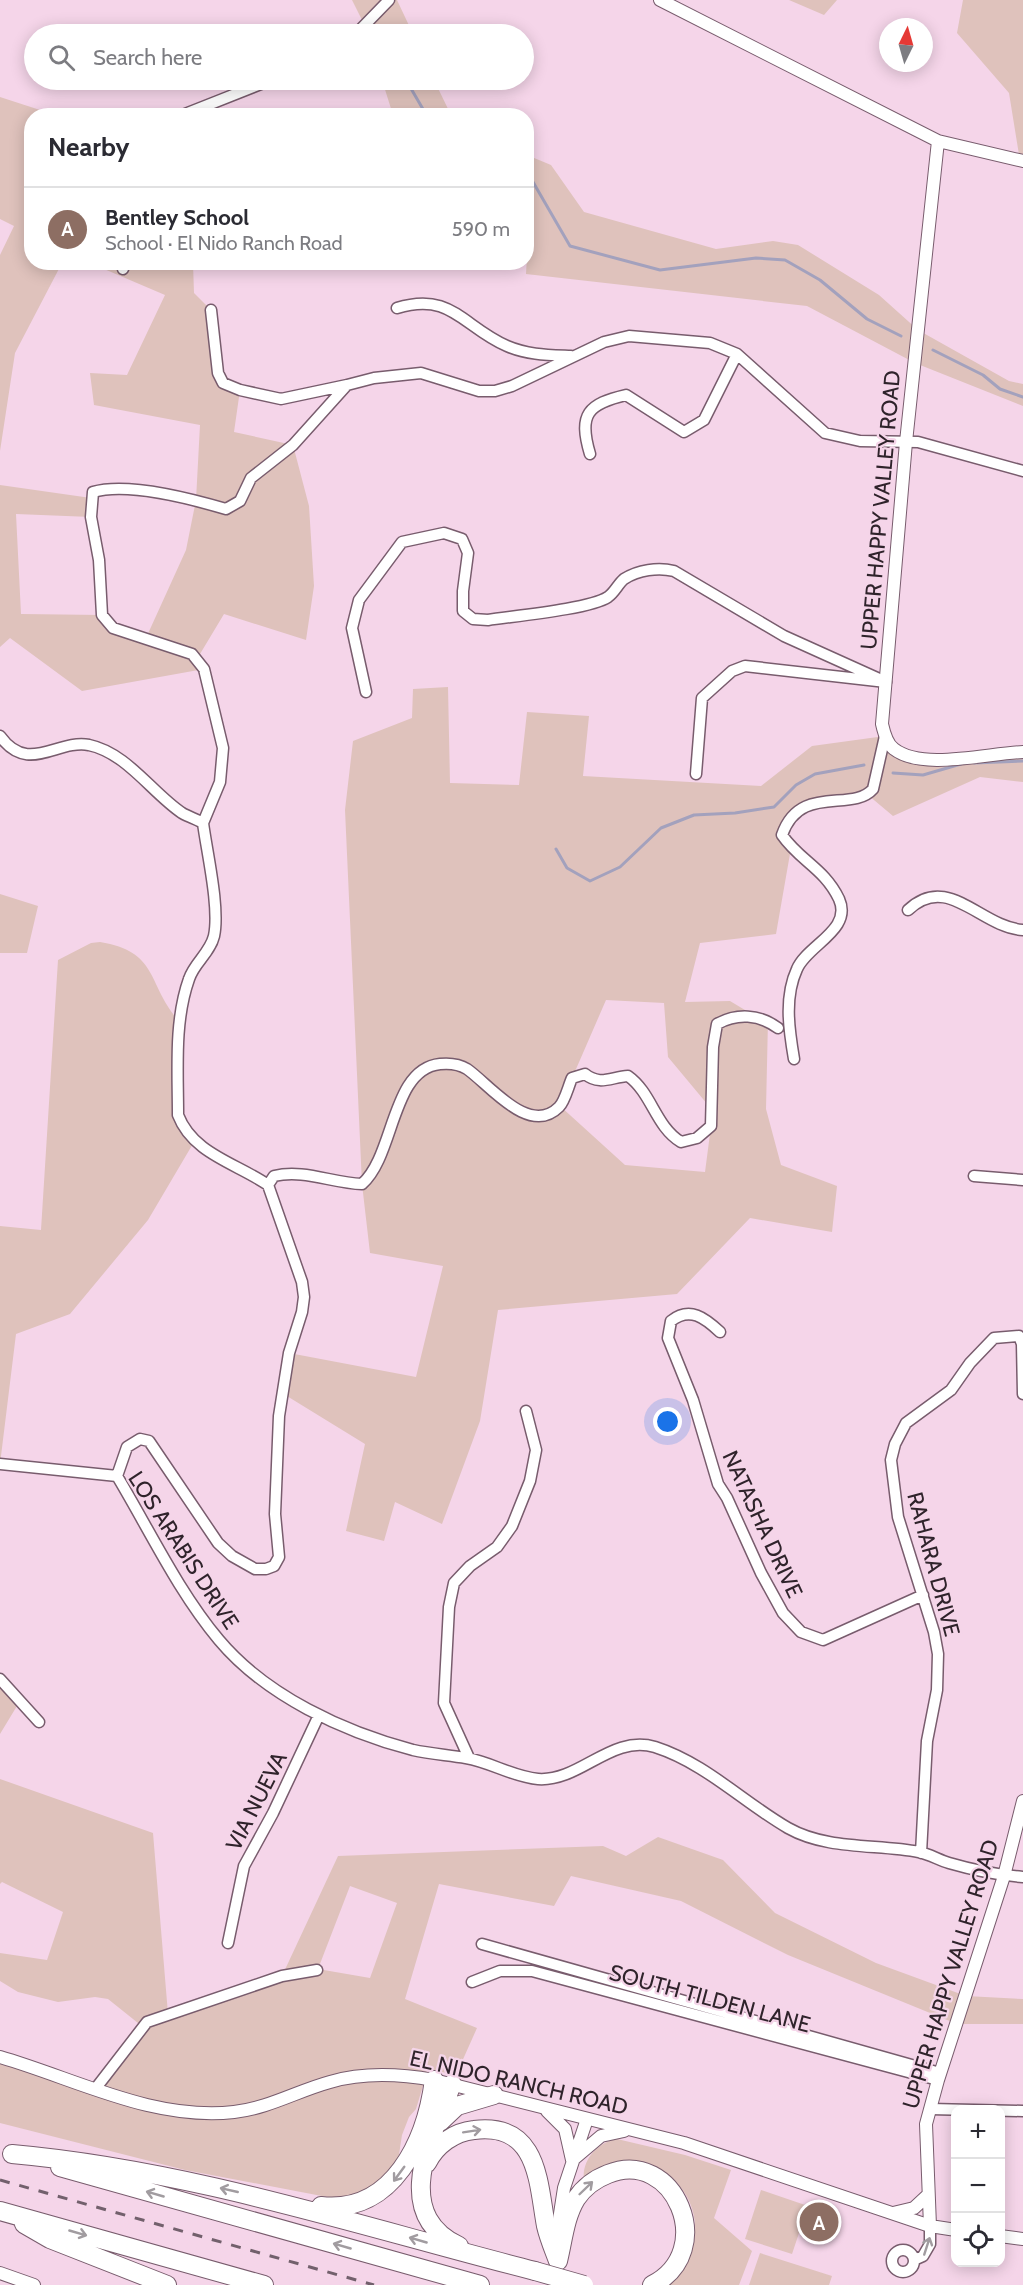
<!DOCTYPE html>
<html lang="en">
<head>
<meta charset="utf-8">
<style>
	:root { --surface:#fff; --page:#f2f2f3; --text:#2b2b33; --muted:#7c7c81; --line:#e1e1e2; --accent:#6a6c0e }
	body { margin:0; font-family:Cabin,sans-serif; background:var(--page); color:var(--text) }
	.controls { position:absolute; right:18px; bottom:18px; display:grid; overflow:hidden; border-radius:12px; box-shadow:0 3px 15px #0003 }
	.controls button { width:54px; height:54px; display:grid; place-items:center; padding:0; border:0; border-bottom:2px solid var(--line); background:var(--surface); color:var(--text); font:30px sans-serif }
	.compass { position:absolute; left:879px; top:18px; width:54px; height:54px; border-radius:50%; background:var(--surface); box-shadow:0 3px 15px #0003; rotate:5deg }
	.you { position:absolute; left:668px; top:1422px; width:21px; height:21px; margin:-15px; border:4px solid #fff; border-radius:50%; background:#1a73e8; box-shadow:0 0 0 9px #1a73e833 }
	.badge { display:grid; place-items:center; width:39px; height:39px; border-radius:50%; background:var(--accent); color:#fff; font-size:20px; font-weight:700 }
	.pin { position:absolute; translate:-50% -50%; border:3px solid #fff; box-shadow:0 2px 6px #0006 }
	.list { margin:0; padding:0; list-style:none }
	h2 { display:flex; justify-content:space-between; align-items:center; height:78px; margin:0; padding:0 24px; font-size:26px }
	h2 small { font-size:20px; font-weight:400; color:var(--muted) }
	.list li { display:grid; grid-template-columns:39px 1fr auto; gap:18px; align-items:center; box-sizing:border-box; height:84px; padding:0 24px; border-top:2px solid var(--line) }
	.list b { display:block; font-size:22px; white-space:nowrap }
	.list p { margin:0; font-size:20px; white-space:nowrap; color:var(--muted) }
	.list em { font-size:20px; font-style:normal; color:var(--muted) }
	.icon { flex:none; width:33px; height:33px; fill:none; stroke:currentColor; stroke-width:2; stroke-linecap:round; stroke-linejoin:round }
	.map { position:relative; flex:none; width:1023px; height:2285px; overflow:hidden }
	.search { position:absolute; background:var(--surface); box-shadow:0 3px 15px #0003; left:24px; top:24px; width:510px; height:66px; display:flex; align-items:center; gap:15px; box-sizing:border-box; padding:0 21px; border-radius:33px; color:var(--muted); font-size:22px }
	.panel { position:absolute; background:var(--surface); box-shadow:0 3px 15px #0003; left:24px; top:108px; width:510px; height:162px; border-radius:24px }
	.map>svg:first-child { display:block }
	.green { fill:#dfc2bc; fill-rule:evenodd }
	.lines { fill:none; stroke-linecap:round; stroke-linejoin:round }
	.stream { stroke:#a3a1bd; stroke-width:3 }
	.minor-casing { stroke:#785c6d; stroke-width:13 }
	.tertiary-casing { stroke:#785c6d; stroke-width:14 }
	.motorway-casing { stroke:#785c6d; stroke-width:20 }
	.minor { stroke:#fff; stroke-width:10 }
	.tertiary { stroke:#fff; stroke-width:12 }
	.motorway { stroke:#fff; stroke-width:18 }
	.rail { stroke:#72606c; stroke-width:3; stroke-dasharray:10 10; stroke-linecap:butt }
	.motorway-bridge-casing { stroke:#785c6d; stroke-width:20; stroke-linecap:butt }
	.motorway-bridge { stroke:#fff; stroke-width:18 }
	.oneway { stroke:#a19ca0 }
	.labels { text-anchor:middle; stroke-width:4.5; stroke-linejoin:round; paint-order:stroke }
	.street-label { font-size:22px; fill:#2f232b; stroke:#f5d5e9 }
</style>
</head>
<body>
<div class="map">
<svg width="1023" height="2285" viewBox="0 0 1023 2285">
	<rect width="100%" height="100%" fill="#f5d5e9"/>
	<path class="green" d="M352 0H397L413 34H369Z
		M789 0H837L824 15Z
		M963 0H1023V161H1020L1009 93 957 33Z
		M382 80H434L451 115H393Z
		M0 97 40 110 42 115 32 116V262L62 263 15 353 0 451V255L14 226 0 219Z
		M527 155 551 165 584 212 716 249 773 241 798 245 879 295 918 330 1009 381 1023 384V406L915 363 807 306 526 274 530 203 527 201Z
		M90 263H193L194 293 211 310 218 373 240 390 234 432 293 445 309 506 314 586 306 640 224 614 197 659 204 669 82 691 10 638 0 647V485L91 498V517L16 514 21 614 102 615 113 628 146 638 186 550 196 500 200 425 94 405 90 373 127 375 165 295Z
		M448 687 450 783 519 785 527 712 589 716 583 776 761 786 812 746 885 736 909 756 1023 752V782L980 777 893 816 868 795 801 809 784 828 791 848 776 934 700 943 685 1002 730 1001 755 1016 768 1020 766 1109 781 1165 837 1186 832 1232 750 1218 677 1294 498 1310 480 1421 442 1524 395 1502 384 1541 346 1531 365 1444 282 1393 289 1353 416 1377 443 1266 370 1253 362 1184 345 810 353 741 412 718 413 689ZM606 1000 664 1003 668 1057 713 1111 705 1172 625 1165 560 1106Z
		M0 894 38 906 27 953H0Z
		M100 942C161 952 146 986 181 1023L178 1115 194 1142 148 1220 70 1314 16 1334 0 1464V1226L41 1230 58 960 91 943Z
		M0 1679 20 1701 0 1734Z
		M0 1779 153 1833 168 2014 282 1976 338 1856 603 1846 626 1856 658 1837 723 1860 775 1913 876 1963 966 1996 1023 1999V2024H957L788 1955 681 1901 571 1876 554 1906 439 1884 405 1999 477 2028 456 2075 428 2069 416 2109 409 2117 402 2135 398 2161 384 2177 358 2194 342 2197H327L185 2170 0 2123V2057L96 2088 143 2027 108 1999 95 1997 58 2002 18 1992 0 1981V1953L47 1960 63 1912 2 1882 0 1884ZM350 1886 397 1903 370 1978 318 1969Z
		M617 2139 685 2155 731 2170 714 2218 752 2251 739 2285H669C700 2256 706 2210 673 2179 663 2170 650 2163 636 2163 620 2163 599 2175 584 2181 581 2160 598 2142 617 2139Z
		M761 2190 808 2206 792 2254 745 2239Z
		M760 2253 832 2276 829 2285H749Z"/>
	<g class="lines">
		<path class="stream" d="M384 32V34
			M406 80 427 116
			M526 179 533 182 570 246 660 270 756 258 785 260 820 280 867 319 901 336
			M933 350 983 375 1000 389 1023 397
			M974 763 1023 761
			M893 773 923 775 961 764
			M556 849 567 868 590 881 620 867 661 828 694 815 735 813 774 807 796 785 815 774 864 765"/>
		<g class="minor-casing">
			<path id="minor" d="M356 34 389 0
				M180 116 271 80
				M123 269 125 262
				M397 308C451 291 463 327 507 346 528 355 548 355 571 356
				M211 310 218 373 223 383 240 390 281 399 347 385
				M590 454C578 414 588 404 626 395L684 432 704 420 737 354
				M366 692 352 628 359 600 402 542 444 533 462 539 468 553 463 591V611L473 619 488 620C514 616 590 609 608 597 615 592 618 584 624 579 638 570 658 567 674 571L784 636 886 682 745 666 732 671 702 698 696 774
				M0 736C28 775 57 739 89 745 127 753 152 793 182 813 189 817 196 819 203 823
				M203 823 220 782 223 748 204 669 192 654 113 628 102 615 99 560 91 517 93 492C127 482 192 499 226 509L240 501 251 478 293 445 347 385 374 378 421 373 479 391H495L512 386 604 342 629 336 710 343 737 354 825 433 860 441 918 442 1023 471
				M908 910C948 872 980 927 1023 930
				M794 1059C789 1030 784 997 797 969 807 945 853 930 839 899 824 868 800 861 782 835 800 783 852 813 873 789L885 736
				M974 1176 1023 1180
				M268 1185 274 1176C304 1169 332 1183 362 1184 395 1155 391 1069 440 1064 450 1063 459 1064 467 1069 489 1084 529 1137 559 1107 565 1101 568 1087 572 1078L585 1074C600 1086 611 1077 628 1076 652 1093 655 1126 681 1142L697 1138 711 1126 713 1047 717 1024C737 1013 759 1014 778 1028
				M720 1332C705 1318 690 1306 671 1321L668 1338 693 1400 718 1484 727 1498 761 1573 783 1613 801 1632 823 1640 923 1595
				M0 1464 117 1476C150 1531 178 1591 219 1640 266 1696 344 1732 413 1750 431 1754 449 1755 466 1758 491 1762 513 1777 538 1779 580 1782 611 1734 655 1747 705 1763 743 1802 788 1828 827 1850 876 1844 919 1852 929 1854 939 1860 949 1863 973 1870 998 1875 1023 1877
				M117 1476 127 1447 140 1439 149 1441 218 1543 232 1556 255 1569H266L274 1566 279 1557 275 1514 279 1416 289 1353 302 1312 304 1297 302 1282 268 1185C236 1163 193 1154 178 1115 178 1070 174 1021 189 979 194 963 210 953 214 936 220 908 207 853 203 823
				M0 1679 39 1722
				M469 1758 444 1703 449 1607 454 1583 470 1566 497 1547 512 1526 530 1481 536 1450 526 1411
				M921 1853 927 1741 937 1690 938 1654 934 1632 898 1517 891 1460 895 1444 906 1423 951 1390 970 1363 994 1338 1019 1336 1022 1344 1023 1394
				M228 1943 244 1866 273 1813 319 1715
				M482 1944 940 2073
				M472 1982 500 1971H532L938 2080
				M96 2088 147 2022 282 1976 317 1970
				M930 2109 1023 2111
				M892 2261a11 11 0 1 1 22 0a11 11 0 1 1-22 0Z
				M914 2260 923 2256 930 2244V2226"/>
		</g>
		<g class="tertiary-casing">
			<path id="tertiary" d="M660 0 938 141 1023 161
				M938 141 906 442 882 724C884 733 887 744 894 749 922 771 989 753 1023 752
				M0 2057C76 2079 153 2121 234 2112 269 2108 297 2091 330 2082 364 2072 400 2074 434 2080L684 2143 930 2226 956 2230
				M547 2111 565 2129 572 2160
				M575 2158 601 2136 624 2131
				M893 2213 914 2208 928 2195
				M930 2226 926 2124 938 2080 1004 1876 1023 1801
				M557 2233 564 2188 587 2119
				M1000 2236 1023 2239
				M0 2273 34 2285"/>
		</g>
		<g class="motorway-casing">
			<path id="motorway" d="M452 2084C433 2135 389 2213 459 2246
				M440 2122 457 2106 494 2095
				M12 2154C192 2170 362 2227 535 2271
				M427 2163C436 2145 454 2132 474 2130 539 2122 538 2183 546 2226 549 2239 554 2250 558 2261
				M60 2167 480 2285
				M321 2206C393 2214 426 2141 434 2080
				M0 2211 264 2285
				M24 2224 50 2239 167 2285
				M558 2261C563 2241 565 2217 576 2199 584 2187 595 2179 608 2174 674 2147 719 2251 652 2285"/>
		</g>
		<use href="#minor" class="minor"/>
		<use href="#tertiary" class="tertiary"/>
		<use href="#motorway" class="motorway"/>
		<path class="rail" d="M0 2180 374 2285"/>
		<g class="motorway-bridge-casing">
			<path id="motorway-bridge" d="M535 2271 584 2285"/>
		</g>
		<use href="#motorway-bridge" class="motorway-bridge"/>
	</g>
	<defs><path id="oneway-shaft" d="M-6 0H5M1.5-3L5.5 0L1.5 3" fill="none" stroke-width="1.6" stroke-linecap="round" stroke-linejoin="round" transform="scale(1.5)"/></defs>
	<g class="oneway">
		<use href="#oneway-shaft" transform="translate(472 2131) rotate(-9)"/>
		<use href="#oneway-shaft" transform="translate(399 2174) rotate(126)"/>
		<use href="#oneway-shaft" transform="translate(586 2188) rotate(-44)"/>
		<use href="#oneway-shaft" transform="translate(229 2190) rotate(-167)"/>
		<use href="#oneway-shaft" transform="translate(155 2194) rotate(-164)"/>
		<use href="#oneway-shaft" transform="translate(78 2233) rotate(16)"/>
		<use href="#oneway-shaft" transform="translate(418 2240) rotate(-164)"/>
		<use href="#oneway-shaft" transform="translate(342 2246) rotate(-164)"/>
		<use href="#oneway-shaft" transform="translate(927 2246) rotate(-72)"/>
	</g>
	<g class="labels">
		<g class="street-label">
			<text transform="translate(880 510) rotate(-85)" y="8">UPPER HAPPY VALLEY ROAD</text>
			<text transform="translate(763 1524) rotate(65)" y="8">NATASHA DRIVE</text>
			<text transform="translate(184 1550) rotate(57)" y="8">LOS ARABIS DRIVE</text>
			<text transform="translate(934 1564) rotate(75)" y="8">RAHARA DRIVE</text>
			<text transform="translate(256 1801) rotate(-63)" y="8">VIA NUEVA</text>
			<text transform="translate(950 1974) rotate(-73)" y="8">UPPER HAPPY VALLEY ROAD</text>
			<text transform="translate(710 1998) rotate(15)" y="8">SOUTH TILDEN LANE</text>
			<text transform="translate(519 2082) rotate(13)" y="8">EL NIDO RANCH ROAD</text>
		</g>
	</g>
</svg>
<div class="controls">
<button>+</button>
<button>−</button>
<button><svg class="icon" aria-label="locate" viewBox="0 0 24 24"><circle cx="12" cy="12" r="6"/><path d="M12 2v4M12 18v4M2 12h4M18 12h4"/></svg></button>
</div>
<svg class="compass" viewBox="-18 -18 36 36"><path d="M0-13l5 13h-10z" fill="#e53935"/><path d="M0 13l5-13h-10z" fill="#7c7c81"/></svg>
<div class="you"></div>
<div class="pin badge" style="left:819px;top:2222px;background:#8d6e63">A</div>
<div class="search"><svg class="icon" aria-label="search" viewBox="0 0 24 24"><circle cx="10" cy="10" r="6"/><path d="M15 15l6 6"/></svg>Search here</div>
<section class="panel">
<h2>Nearby<small></small></h2>
<ul class="list">
<li><span class="badge" style="background:#8d6e63">A</span><div><b>Bentley School</b><p>School · El Nido Ranch Road</p></div><em>590 m</em></li>
</ul>
</section>
</div>
</body>
</html>
